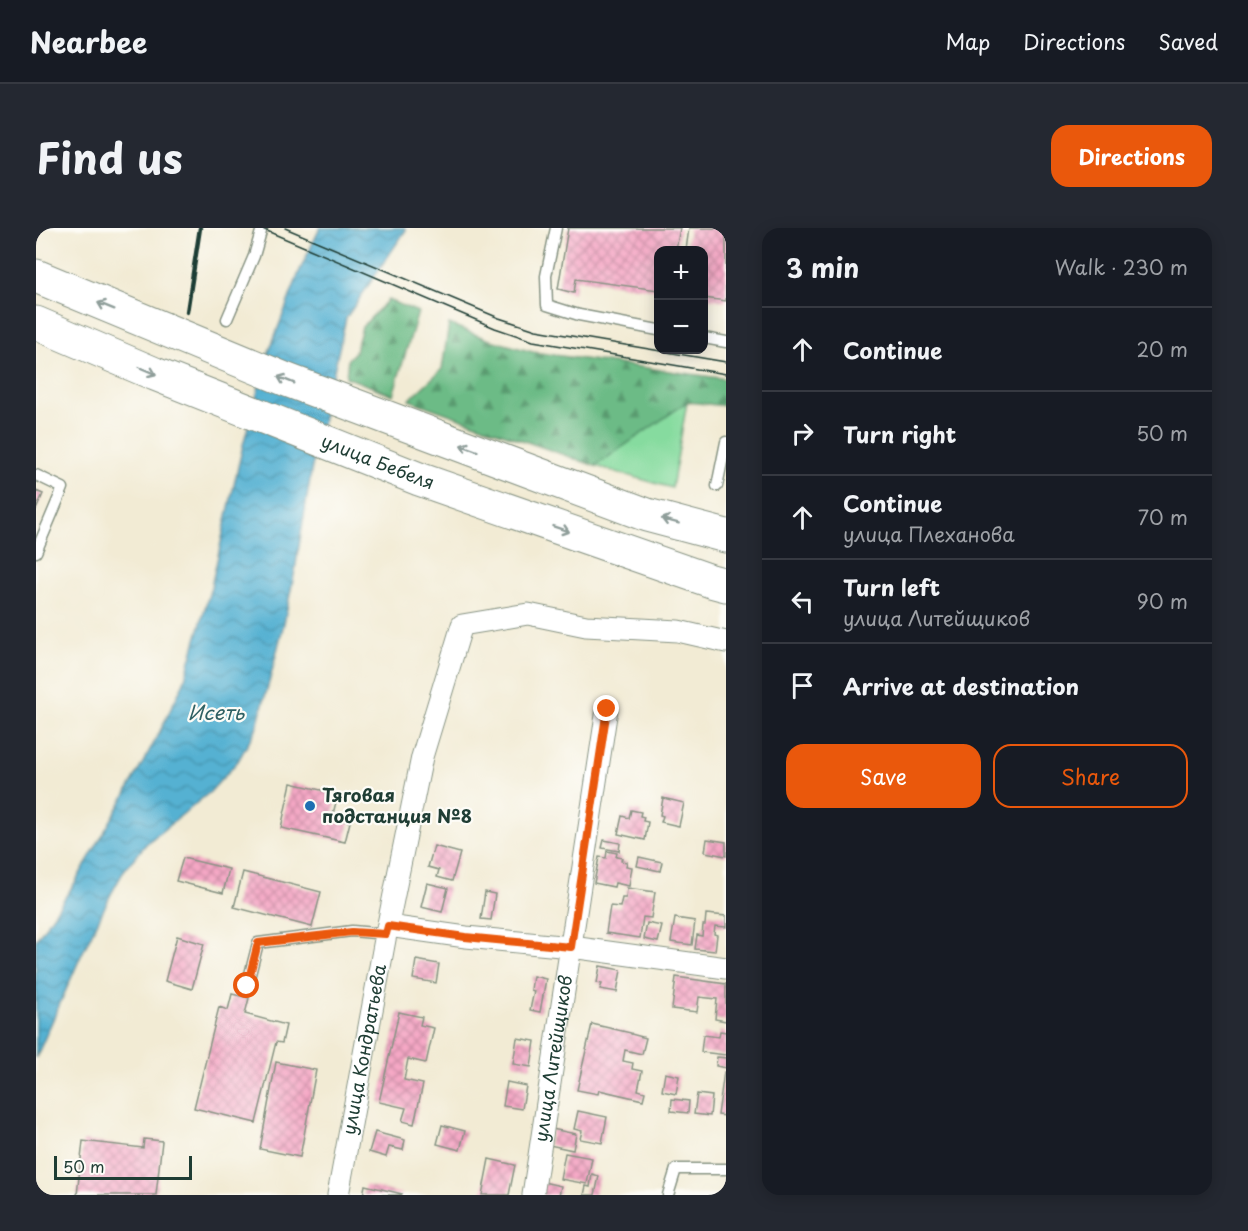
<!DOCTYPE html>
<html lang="en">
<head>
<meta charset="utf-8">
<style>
	:root { --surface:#171b24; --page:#242831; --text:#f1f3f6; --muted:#9ea1a6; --line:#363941; --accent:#ea580c }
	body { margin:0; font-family:"Playpen Sans",sans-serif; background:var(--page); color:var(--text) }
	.controls { position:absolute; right:18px; top:18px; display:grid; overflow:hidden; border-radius:12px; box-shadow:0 3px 15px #0003 }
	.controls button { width:54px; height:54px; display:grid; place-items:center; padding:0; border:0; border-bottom:2px solid var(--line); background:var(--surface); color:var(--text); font:30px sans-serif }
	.scale { position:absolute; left:18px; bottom:15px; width:138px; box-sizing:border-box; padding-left:6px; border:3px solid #1f3d34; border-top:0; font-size:16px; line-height:21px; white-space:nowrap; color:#1f3d34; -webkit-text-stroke:4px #fdfcf7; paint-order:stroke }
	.stop { position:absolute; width:18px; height:18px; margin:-14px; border:4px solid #ea580c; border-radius:50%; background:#fff }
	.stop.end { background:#ea580c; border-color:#fff; box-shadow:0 2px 6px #0008 }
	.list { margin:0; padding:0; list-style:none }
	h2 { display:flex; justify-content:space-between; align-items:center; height:78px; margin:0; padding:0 24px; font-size:26px }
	h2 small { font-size:20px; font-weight:400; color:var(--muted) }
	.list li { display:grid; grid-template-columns:39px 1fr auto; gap:18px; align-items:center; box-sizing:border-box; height:84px; padding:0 24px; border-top:2px solid var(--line) }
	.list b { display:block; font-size:22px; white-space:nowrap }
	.list p { margin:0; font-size:20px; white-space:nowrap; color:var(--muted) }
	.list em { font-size:20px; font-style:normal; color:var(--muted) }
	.actions { display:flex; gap:12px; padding:18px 24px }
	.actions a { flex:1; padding:14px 0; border:2px solid var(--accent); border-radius:18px; text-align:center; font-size:21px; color:var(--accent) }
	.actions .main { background:var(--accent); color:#fff }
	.icon { flex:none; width:33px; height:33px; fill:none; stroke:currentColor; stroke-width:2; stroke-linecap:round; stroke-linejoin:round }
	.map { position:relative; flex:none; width:690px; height:967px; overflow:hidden; border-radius:18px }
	header { display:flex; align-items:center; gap:36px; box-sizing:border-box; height:84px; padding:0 30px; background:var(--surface); border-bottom:2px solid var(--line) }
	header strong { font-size:28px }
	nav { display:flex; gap:33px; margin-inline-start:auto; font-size:21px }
	.intro { display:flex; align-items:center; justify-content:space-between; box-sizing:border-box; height:144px; padding:0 36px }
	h1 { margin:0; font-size:42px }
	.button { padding:15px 27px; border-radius:18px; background:var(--accent); color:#fff; font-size:21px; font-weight:700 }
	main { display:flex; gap:36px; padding:0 36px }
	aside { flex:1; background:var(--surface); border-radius:18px; box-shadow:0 3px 15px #0003 }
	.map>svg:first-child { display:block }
	.green { fill:#86db9f; stroke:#528c6a; stroke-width:1.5 }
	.forest { fill:url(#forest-firs); stroke:#467c5d; stroke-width:1.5 }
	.water { fill:url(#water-waves); stroke:#3a7783; stroke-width:1.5 }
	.building { fill:url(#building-cross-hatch) }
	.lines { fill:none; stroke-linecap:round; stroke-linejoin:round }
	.service-casing { stroke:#889484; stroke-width:13 }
	.minor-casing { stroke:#889484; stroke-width:23 }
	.primary-casing { stroke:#889484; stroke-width:35 }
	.service { stroke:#fff; stroke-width:10 }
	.minor { stroke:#fff; stroke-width:21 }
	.primary { stroke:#fff; stroke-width:33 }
	.tram { stroke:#1f3d34; stroke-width:1.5 }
	.rail { stroke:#1f3d34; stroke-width:4.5 }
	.oneway { stroke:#8f9e9a }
	.route { stroke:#ea580c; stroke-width:8 }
	.poi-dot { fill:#1f6fb2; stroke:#fdfcf7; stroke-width:2 }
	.labels { text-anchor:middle; stroke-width:4.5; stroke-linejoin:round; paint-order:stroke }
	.street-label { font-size:18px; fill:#1f3d34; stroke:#fdfcf7 }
	.poi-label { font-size:18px; font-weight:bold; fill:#1f3d34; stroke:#fdfcf7; text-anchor:start }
	.water-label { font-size:20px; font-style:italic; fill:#2f6063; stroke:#fdfcf7 }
</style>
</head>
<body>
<header>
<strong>Nearbee</strong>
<nav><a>Map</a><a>Directions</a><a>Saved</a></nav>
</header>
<div class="intro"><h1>Find us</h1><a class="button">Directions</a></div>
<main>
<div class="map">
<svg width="690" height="967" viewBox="0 0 690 967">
	<defs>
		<pattern id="forest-firs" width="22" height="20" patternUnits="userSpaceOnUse" patternTransform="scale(1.5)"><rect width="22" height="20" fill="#6cbb86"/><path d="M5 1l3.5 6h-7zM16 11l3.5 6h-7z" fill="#58996e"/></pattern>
		<pattern id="water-waves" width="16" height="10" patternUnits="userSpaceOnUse" patternTransform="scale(1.5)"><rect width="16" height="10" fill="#54b1d2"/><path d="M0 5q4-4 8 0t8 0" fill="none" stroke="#4591ab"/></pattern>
		<pattern id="building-cross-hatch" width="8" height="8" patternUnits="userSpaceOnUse" patternTransform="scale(1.5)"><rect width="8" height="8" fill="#f5a7c5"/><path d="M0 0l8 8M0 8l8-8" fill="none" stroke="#c689a1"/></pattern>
	</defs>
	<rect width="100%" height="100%" fill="#fdfcf7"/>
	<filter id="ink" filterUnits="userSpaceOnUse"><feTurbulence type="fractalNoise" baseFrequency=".0167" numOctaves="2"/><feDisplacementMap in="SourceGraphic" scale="12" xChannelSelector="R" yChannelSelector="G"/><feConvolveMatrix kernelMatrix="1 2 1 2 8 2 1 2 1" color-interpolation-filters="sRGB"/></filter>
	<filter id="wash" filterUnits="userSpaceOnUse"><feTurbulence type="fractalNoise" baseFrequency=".008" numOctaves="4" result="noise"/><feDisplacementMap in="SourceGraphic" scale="24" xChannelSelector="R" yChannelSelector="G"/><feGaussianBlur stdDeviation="1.35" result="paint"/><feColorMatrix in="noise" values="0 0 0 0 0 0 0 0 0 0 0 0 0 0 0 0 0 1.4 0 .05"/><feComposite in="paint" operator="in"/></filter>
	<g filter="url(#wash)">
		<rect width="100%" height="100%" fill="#f2ebd4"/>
		<path class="green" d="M651 174 636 260 559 238Z"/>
		<path class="forest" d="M352 72 382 84 357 167 310 149 312 131 319 124 326 99Z
			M413 96 451 111 497 124 690 151V178L651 174 559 238 373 172 406 141Z"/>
		<path class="water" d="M284 0H369L370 2 310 90 276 239 259 342 248 395 235 447 220 501 202 533 174 564 110 616 89 641 75 666 44 730 0 830V712L37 658 90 566 124 503 148 454 175 359 207 217 231 129 264 42Z"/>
		<g id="blocks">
			<path class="building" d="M532 0H644L640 22H622V62L540 51 538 65 522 61Z
				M653 0H690V73L668 70V22H650Z
				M0 263 7 266 0 282Z
				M255 555 302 566 296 590 314 594 309 614 245 600Z
				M627 570 648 575 643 598 625 594 627 588 624 587Z
				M595 582 605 584 604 588 608 589 607 593 612 594 609 612 582 606 586 588 593 590Z
				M671 611 690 614V628L669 624Z
				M568 612 584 615 583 623 566 620Z
				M398 618 424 625 416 653 401 649 403 642 392 639Z
				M571 623 581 625 580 629 586 630 585 633 591 634 590 638 596 639 593 658 579 655 578 659 558 655 563 629 570 630Z
				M603 629 626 634 624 643 601 638Z
				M147 630 193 641 187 665 140 653Z
				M207 644 285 664 276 699 198 679Z
				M391 655 412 660 406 684 385 679Z
				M591 660 619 664 615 690 607 689 604 710 570 705 574 678 584 679 586 670H590Z
				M449 664 459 666 455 692 445 691Z
				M670 686 690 688V699L679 698 678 706 681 707 679 723 659 721 661 707 666 708 667 697H669Z
				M639 690 659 693 656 717 635 714Z
				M611 695 626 698 622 714 608 711Z
				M141 708 168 716 156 761 129 753Z
				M380 732 403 736 400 755 377 751Z
				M564 738 585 742 581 764 564 761 566 756 561 755Z
				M497 748 510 751 504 784 494 782 498 763 495 762Z
				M640 749 690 756V793L679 791 681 771 663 769 661 784 636 781Z
				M196 766 213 770 209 786 250 797 246 815 240 814 220 895 158 880 183 779 192 782Z
				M363 784 386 789 384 797 398 800 390 835 372 831 368 852 387 856 378 896 366 893 370 880 343 874Z
				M556 796 595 805V806L610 810 606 826 589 822 587 833 597 835 596 841 606 843 602 862 609 864 607 872 563 862 562 866 541 862Z
				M684 803 690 804V827L665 824 667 807 683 809Z
				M481 810 499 813 495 839 477 836Z
				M681 829 690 830V840L680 838Z
				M240 834 280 842 264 929 224 921Z
				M688 844H690V888L682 887Z
				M629 845 643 848 640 866 626 863Z
				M471 854 490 858 486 881 467 878Z
				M661 866 676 868 674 888 658 886Z
				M636 871 653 873 652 885 635 883Z
				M542 883 571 889 566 915 544 911 546 903 538 901Z
				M406 897 429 903 424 922 401 916Z
				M516 901 540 906 537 922 513 917Z
				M339 904 369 912 367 922 353 919 350 929 333 924Z
				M108 911 126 913 120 967H41L47 913 107 920Z
				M529 925 556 930 551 956 524 951Z
				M453 931 479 937 473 967H446Z
				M556 946 563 948 559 967H548L550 958 554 959Z
				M507 954 525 958 523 967H505Z
				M329 957 366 966 365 967H327Z"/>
		</g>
	</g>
	<g filter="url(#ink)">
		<use href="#blocks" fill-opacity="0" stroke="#889484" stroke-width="1.5"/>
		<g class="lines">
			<g class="service-casing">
				<path id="service" d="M520 0 510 48 511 77 543 87 622 102
					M191 91 218 28 226 0
					M668 110 690 114
					M0 247 27 260 0 324
					M681 258 690 214
					M211 758 222 715 316 703 350 706
					M632 967 640 941H690"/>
			</g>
			<g class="minor-casing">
				<g id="minor">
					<path d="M352 698 430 709 535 719 690 740"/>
					<path id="s1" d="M302 967 350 706 386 529 426 397 492 386 550 398 642 403 690 414"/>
					<path id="s2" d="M497 967 571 481"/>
				</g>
			</g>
			<g class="primary-casing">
				<g id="primary">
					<path d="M0 48 251 152 611 287 690 308"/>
					<path id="s3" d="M0 95 119 146 383 251 675 353 690 357"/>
				</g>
			</g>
			<use href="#service" class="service"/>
			<use href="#minor" class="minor"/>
			<use href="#primary" class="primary"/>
			<path class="tram" d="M224 0 459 100 497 113 690 146
				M249 0 463 90 500 102 690 134"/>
			<path class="rail" d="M151 84 164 0"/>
		</g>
		<defs><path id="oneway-shaft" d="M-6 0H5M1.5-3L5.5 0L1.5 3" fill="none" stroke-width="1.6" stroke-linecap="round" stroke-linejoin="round" transform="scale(1.5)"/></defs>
		<g class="oneway">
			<use href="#oneway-shaft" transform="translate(70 78) rotate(-158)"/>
			<use href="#oneway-shaft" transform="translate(112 143) rotate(23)"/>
			<use href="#oneway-shaft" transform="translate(250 152) rotate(-158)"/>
			<use href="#oneway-shaft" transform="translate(433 220) rotate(-160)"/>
			<use href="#oneway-shaft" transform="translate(634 293) rotate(-165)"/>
			<use href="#oneway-shaft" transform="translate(525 301) rotate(19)"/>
		</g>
	</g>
	<g class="lines" filter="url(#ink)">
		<path class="route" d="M211 758 222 715 316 704 350 706 352 698 429 709 535 719 571 481"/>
	</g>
	<circle class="poi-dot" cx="274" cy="578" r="6"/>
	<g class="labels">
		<g class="street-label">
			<text dy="6" stroke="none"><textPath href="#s3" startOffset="369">улица Бебеля</textPath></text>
			<text dy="6" stroke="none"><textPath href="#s1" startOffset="148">улица Кондратьева</textPath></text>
			<text dy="6" stroke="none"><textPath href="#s2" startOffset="138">улица Литейщиков</textPath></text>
		</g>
		<g class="poi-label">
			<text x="286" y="574">Тяговая<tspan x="286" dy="21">подстанция №8</tspan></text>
		</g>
		<g class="water-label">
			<text x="180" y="492">Исеть</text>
		</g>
	</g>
</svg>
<div class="controls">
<button>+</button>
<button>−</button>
</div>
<div class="scale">50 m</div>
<div class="stop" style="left:211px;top:758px"></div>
<div class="stop end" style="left:571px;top:481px"></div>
</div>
<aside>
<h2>3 min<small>Walk · 230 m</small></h2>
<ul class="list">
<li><svg class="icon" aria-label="ahead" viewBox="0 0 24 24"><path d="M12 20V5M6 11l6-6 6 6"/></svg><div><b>Continue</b></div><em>20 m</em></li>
<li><svg class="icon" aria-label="right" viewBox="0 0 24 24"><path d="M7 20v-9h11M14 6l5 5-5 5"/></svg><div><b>Turn right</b></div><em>50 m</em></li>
<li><svg class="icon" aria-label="ahead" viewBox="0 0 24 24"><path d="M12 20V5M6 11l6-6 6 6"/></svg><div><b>Continue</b><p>улица Плеханова</p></div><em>70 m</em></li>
<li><svg class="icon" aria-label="left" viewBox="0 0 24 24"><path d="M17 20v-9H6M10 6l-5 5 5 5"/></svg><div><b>Turn left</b><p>улица Литейщиков</p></div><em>90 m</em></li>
<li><svg class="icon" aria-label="arrive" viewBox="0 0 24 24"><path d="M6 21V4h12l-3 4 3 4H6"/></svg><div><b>Arrive at destination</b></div></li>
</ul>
<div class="actions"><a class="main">Save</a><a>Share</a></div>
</aside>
</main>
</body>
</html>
